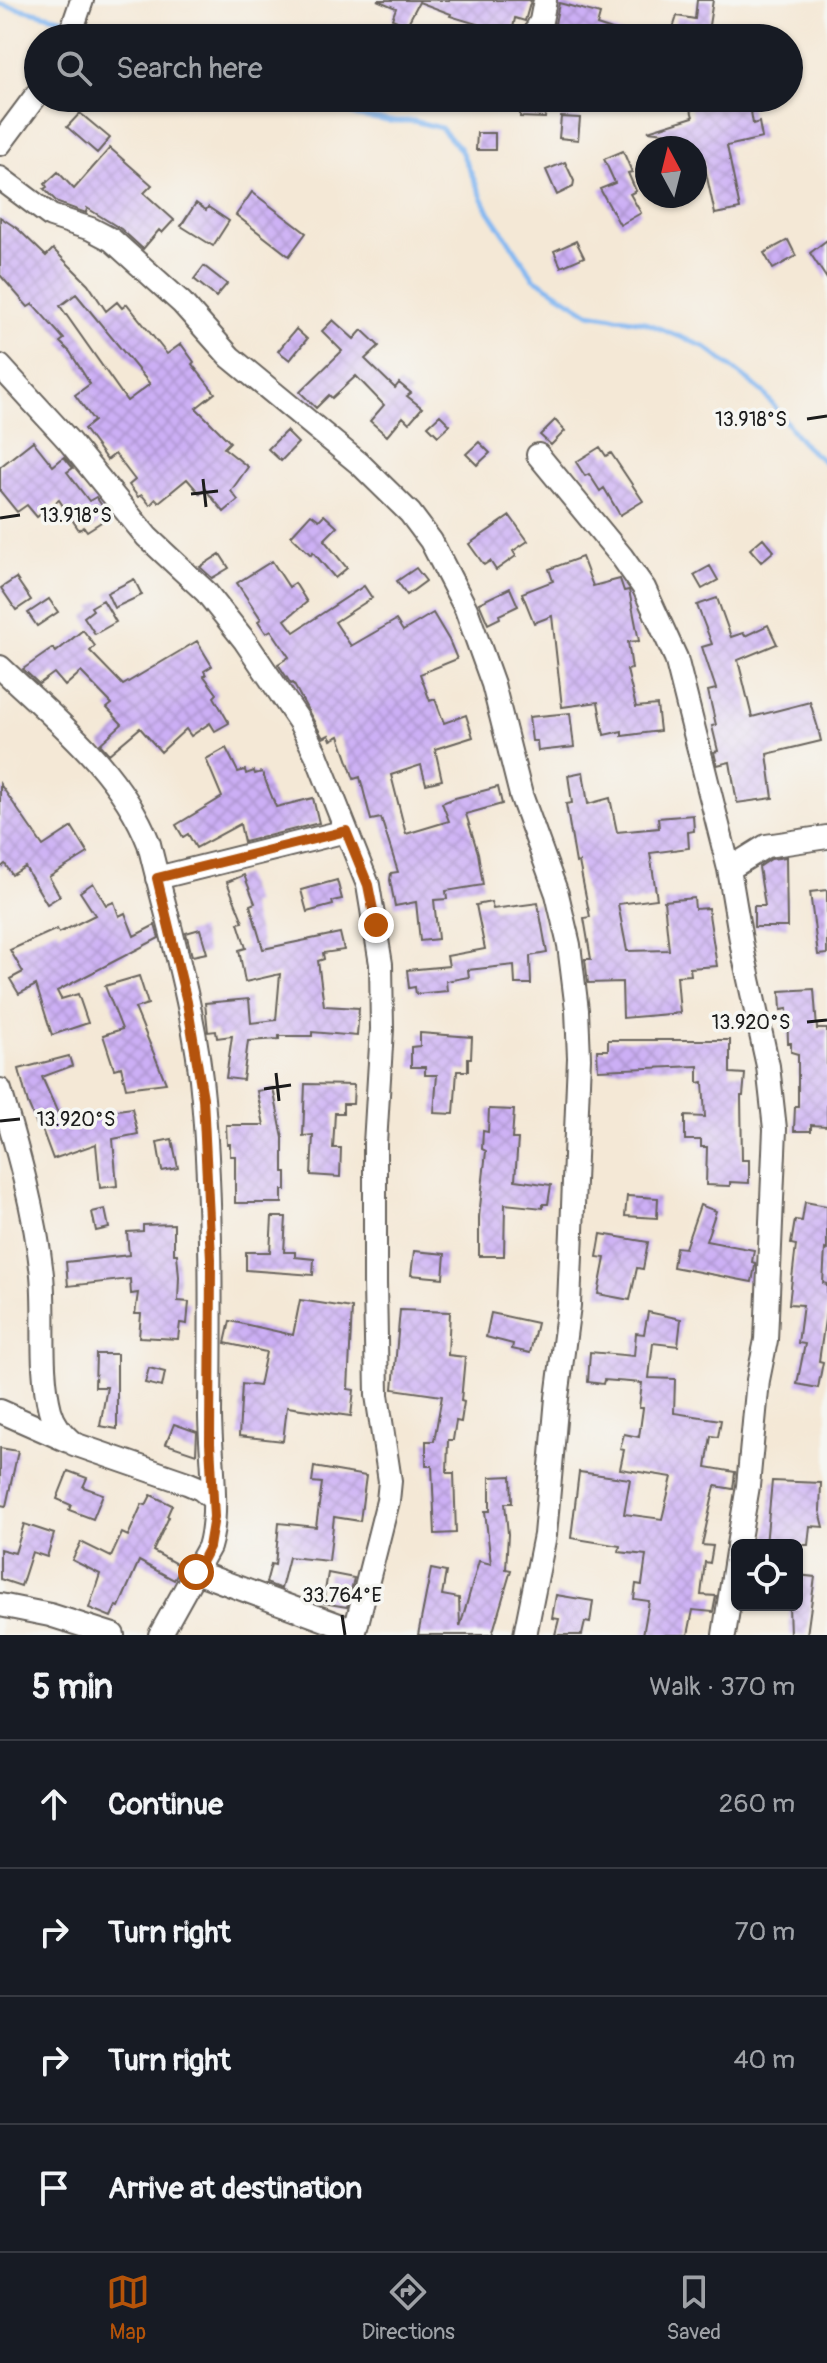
<!DOCTYPE html>
<html lang="en">
<head>
<meta charset="utf-8">
<style>
	:root { --surface:#171b24; --page:#20242c; --text:#f1f3f6; --muted:#9ea1a6; --line:#363941; --accent:#b45309 }
	body { margin:0; font-family:Pangolin,sans-serif; background:var(--page); color:var(--text) }
	.controls { position:absolute; right:24px; bottom:24px; display:grid; overflow:hidden; border-radius:12px; box-shadow:0 2px 6px #0004 }
	.controls button { width:72px; height:72px; display:grid; place-items:center; padding:0; border:0; border-bottom:2px solid var(--line); background:var(--surface); color:var(--text); font:40px sans-serif }
	.compass { position:absolute; left:635px; top:136px; width:72px; height:72px; border-radius:50%; background:var(--surface); box-shadow:0 2px 6px #0004; rotate:353deg }
	.stop { position:absolute; width:24px; height:24px; margin:-18px; border:6px solid #b45309; border-radius:50%; background:#fff }
	.stop.end { background:#b45309; border-color:#fff; box-shadow:0 2px 8px #0008 }
	.list { margin:0; padding:0; list-style:none }
	h2 { display:flex; justify-content:space-between; align-items:center; height:104px; margin:0; padding:0 32px; font-size:34px }
	h2 small { font-size:26px; font-weight:400; color:var(--muted) }
	.list li { display:grid; grid-template-columns:52px 1fr auto; gap:24px; align-items:center; box-sizing:border-box; height:128px; padding:0 32px; border-top:2px solid var(--line) }
	.list b { display:block; font-size:30px; white-space:nowrap }
	.list em { font-size:26px; font-style:normal; color:var(--muted) }
	.icon { flex:none; width:44px; height:44px; fill:none; stroke:currentColor; stroke-width:2; stroke-linecap:round; stroke-linejoin:round }
	.map { position:relative; flex:none; width:827px; height:1635px; overflow:hidden }
	.search { position:absolute; background:var(--surface); box-shadow:0 2px 6px #0004; left:24px; right:24px; top:24px; height:88px; display:flex; align-items:center; gap:20px; box-sizing:border-box; padding:0 28px; border-radius:44px; color:var(--muted); font-size:30px }
	.sheet { height:616px; background:var(--surface) }
	nav { display:flex; justify-content:space-around; align-items:center; box-sizing:border-box; height:112px; border-top:2px solid var(--line); background:var(--surface); font-size:22px; color:var(--muted) }
	nav a { display:grid; justify-items:center; gap:4px }
	nav .on { color:var(--accent) }
	.map>svg:first-child { display:block }
	.lines { fill:none; stroke-linecap:round; stroke-linejoin:round }
	.stream { stroke:#84b8f1; stroke-width:5 }
	.building { fill:url(#building-cross-hatch); fill-rule:evenodd }
	.minor-casing { stroke:#68635d; stroke-width:26 }
	.minor { stroke:#fff; stroke-width:22 }
	.route { stroke:#b45309; stroke-width:10 }
	.ticks { fill:none; stroke:#1c1c1c; stroke-width:3 }
	.ticks-label { font-size:20px; text-anchor:middle; fill:#1c1c1c; stroke:#f6f6f2; stroke-width:7; stroke-linejoin:round; paint-order:stroke }
</style>
</head>
<body>
<div class="map">
<svg width="827" height="1635" viewBox="0 0 827 1635">
	<defs>
		<pattern id="building-cross-hatch" width="8" height="8" patternUnits="userSpaceOnUse" patternTransform="scale(2)"><rect width="8" height="8" fill="#ccaff5"/><path d="M0 0l8 8M0 8l8-8" fill="none" stroke="#af96d1"/></pattern>
	</defs>
	<rect width="100%" height="100%" fill="#f6f6f2"/>
	<filter id="ink" filterUnits="userSpaceOnUse"><feTurbulence type="fractalNoise" baseFrequency=".0125" numOctaves="2"/><feDisplacementMap in="SourceGraphic" scale="16" xChannelSelector="R" yChannelSelector="G"/><feConvolveMatrix kernelMatrix="1 2 1 2 8 2 1 2 1" color-interpolation-filters="sRGB"/></filter>
	<filter id="wash" filterUnits="userSpaceOnUse"><feTurbulence type="fractalNoise" baseFrequency=".006" numOctaves="4" result="noise"/><feDisplacementMap in="SourceGraphic" scale="32" xChannelSelector="R" yChannelSelector="G"/><feGaussianBlur stdDeviation="1.8" result="paint"/><feColorMatrix in="noise" values="0 0 0 0 0 0 0 0 0 0 0 0 0 0 0 0 0 1.4 0 .05"/><feComposite in="paint" operator="in"/></filter>
	<g filter="url(#wash)">
		<rect width="100%" height="100%" fill="#f4e8d6"/>
		<g class="lines">
			<path class="stream" d="M0 4 69 20
				M79 23 119 38
				M322 98 357 116 390 121H414L441 128 460 149 488 210 534 278 589 313 644 322 705 347 763 392 804 445 827 464"/>
		</g>
		<g id="blocks">
			<path class="building" d="M377 0H531L525 21 515 18 511 38H491L493 29 450 16 451 14 419 2 407 25 392 19 396 8Z
				M697 0H713L707 38H670L677 16 695 19Z
				M559 3 600 14 597 25 627 35 626 38H548L555 24Z
				M714 98 716 104 749 99 753 124 759 122 762 138 727 146 740 209 715 214 703 159 695 162V148H664L660 135 665 133 648 131 693 117 689 102Z
				M521 99 547 101 545 118 520 117Z
				M80 113 110 138 97 153 67 127Z
				M561 117 580 118 578 140 559 138Z
				M477 133H495V150H476Z
				M110 148 152 185 144 193 174 220 162 233 159 230 143 249 121 229 87 208 86 213 58 203 44 189 47 187 45 184 58 172 74 189Z
				M623 151 632 172 628 173 636 191 630 194 641 213 620 225 600 189 615 183 604 159Z
				M565 162 574 181 573 187 557 195 546 170Z
				M252 192 306 233 289 256 236 215Z
				M196 203 206 210 208 207 229 221 213 246 181 226Z
				M0 217 18 229 46 256 53 249 88 284 106 311 117 302 122 308 127 304 167 354 181 344 194 362 192 364 215 393 196 408 230 442 224 448 248 467 231 491 238 500 224 512 205 489 200 494 187 479 159 502 156 499 150 505 142 495 138 497 129 485 135 480 115 454 107 460 84 429 94 421 75 395 90 384 70 352 60 342 64 339 33 304 28 307 0 275ZM76 294 150 384 127 401 60 306Z
				M788 240 796 256 773 269 764 253Z
				M827 240V279L810 253Z
				M576 241 584 257 561 267 554 251Z
				M204 266 227 284 216 297 194 279Z
				M333 320 354 339 362 330 379 346 365 359 395 388 399 383 411 393 407 396 422 408 409 423 403 417 387 436 370 421 384 405 356 376 332 398 329 395 316 408 300 392 342 351 322 331Z
				M296 329 307 339 290 360 278 351Z
				M440 415 450 425 438 436 428 426Z
				M555 420 565 431 551 445 540 435Z
				M286 431 298 443 281 461 268 449Z
				M33 441 53 466 64 457 73 468 67 472 89 501 96 497 107 513 104 515 106 519 87 531 84 527 79 530 59 500 37 517 27 505 17 512 0 491V467Z
				M479 442 490 453 477 465 466 454Z
				M600 447 606 456 611 453 643 501 620 515 604 488 600 491 589 474 585 476 576 462Z
				M311 514 319 520 324 515 337 527 324 540 347 568 335 578 313 552 311 555 291 536Z
				M510 516 528 541 513 551 516 556 496 570 490 561 484 565 469 544Z
				M763 538 774 551 761 562 750 549Z
				M220 554 229 568 212 578 200 567Z
				M582 557 593 586 620 579 624 591 629 590 639 641 628 642 632 669 627 670 636 707 657 705 660 731 622 736V731L604 735 598 702 562 707 552 616 534 623 522 593 553 581 549 569Z
				M272 561 289 587 295 583 307 602 285 620 294 632 364 586 372 598 335 622 351 646 396 620 403 631 433 613 449 640 457 659 420 674 430 701 435 699 444 723 466 715 473 737 435 749 442 780 426 784 421 765 391 775 406 834 449 821 442 803 455 798 498 787 502 804 466 814 478 853 483 885 446 891 447 899 434 900 438 939 420 941 416 902 395 906 390 880 391 873 398 872 381 818 371 820 360 777 354 779 339 736 331 740 329 735 323 738 293 683 291 684 278 664 289 657 271 630 266 633 258 621 261 619 237 583Z
				M710 566 718 580 702 589 694 575Z
				M416 568 426 581 407 595 397 581Z
				M16 578 31 600 16 610 1 588Z
				M134 579 142 595 114 608 107 593Z
				M510 588 518 606 499 615 500 618 488 624 479 603Z
				M717 598 731 637 743 633 745 636 768 625 777 644 738 660 752 717 810 702 818 728 821 741 767 754 773 798 737 803 730 762 717 765 714 752 718 751 712 726 716 725 708 691 716 689 702 647 712 644 697 605Z
				M49 599 58 612 37 626 28 613Z
				M103 600 116 622 95 634 84 617 93 610 91 607Z
				M83 630 95 646 90 651 123 685 197 641 212 666 204 671 206 675 204 676 217 694 214 697 229 723 215 731 210 723 191 736 186 729 161 752 140 728 109 754 100 744 122 724 107 708 112 704 81 672 65 686 54 673 39 684 23 669 53 648 56 652Z
				M570 713 574 747 538 751 537 741H532L529 717Z
				M226 748 238 772 245 770 246 774 254 771 255 774 262 772 276 807 313 798 319 823 244 842 240 824 196 848 188 834 183 837 176 825 222 797 206 759Z
				M583 772 588 804 610 798 617 832 659 828 658 818 693 815 694 831 688 832 689 848 650 853 657 899 618 904 627 951 669 950 664 901 694 898 695 909 708 908 717 966 690 968 691 975 677 976 680 1013 623 1018 622 982 588 983 585 959H591L584 918 590 917 579 862 576 863 566 804 572 803 568 775Z
				M0 784 43 846 72 827 88 853 49 877 60 896 47 904 25 867 12 875 5 864 0 868Z
				M786 857 787 927H754V906H765L759 867 771 859Z
				M244 875 255 903 250 905 263 949 340 933 344 950 323 953 324 959 318 961 324 1006 359 1008 357 1036 312 1032V1036H279V1039L248 1041 243 1080 226 1078 232 1036 217 1038 216 1031 208 1032 205 1003 249 999 251 1023 276 1020 280 974 245 982 239 950 246 948 238 923 243 922 227 882Z
				M337 880 342 899 332 901 333 905 307 912 301 890Z
				M93 883 106 905 114 902 119 916 125 913 134 936 155 925 159 938 57 991 61 999 78 994 88 1023 52 1035 36 985 19 994 10 979 23 972 10 950 57 929 59 933 95 915 80 892Z
				M827 890V954L818 955 810 892Z
				M491 902 493 909 538 903 547 953 530 956 531 984H515L514 965 468 970 469 977 446 981 447 991 416 994 415 987 409 988 407 970 449 966 447 956 485 949 476 905Z
				M200 929 207 953 192 956 186 933Z
				M139 976 148 1004 135 1008 166 1083 126 1088 121 1067 114 1069 103 1035 122 1029 105 986Z
				M814 989 817 1029H827V1126L811 1125V1131H794L795 1106H798V1054L791 1052V1043H788L787 1009 781 1010 780 991Z
				M420 1033 472 1037 471 1058H468V1071H457L454 1114 434 1113 437 1075H425V1067H411V1047L420 1046Z
				M608 1040H730V1073L745 1074 743 1096H741L742 1160H749V1183L730 1182V1186L706 1185 707 1147H701V1140H685V1116L705 1117 703 1082 698 1083V1066L598 1070 597 1050H608Z
				M69 1056 72 1066 42 1077 63 1125 95 1113 132 1108 138 1134 113 1139 117 1186 100 1188 96 1144 53 1159 40 1124 37 1125 28 1104 19 1069Z
				M305 1084 354 1085 353 1104H343V1113H335L333 1148H341L340 1177 311 1175 313 1135 303 1136Z
				M273 1088 283 1138V1172H286V1190H282V1203H235V1156H230V1144H227L226 1125H264L257 1091Z
				M489 1109 514 1110 512 1139H518L515 1180 551 1185 548 1204H543V1208L505 1204 504 1256H479V1217L486 1151 482 1149 483 1131 488 1132Z
				M172 1139 178 1168 162 1171 157 1142Z
				M627 1196 658 1198 657 1218 625 1216Z
				M805 1202 827 1206V1250L825 1249 823 1283 827 1284V1306L819 1361 823 1362 818 1388 797 1384 805 1344 798 1343 803 1305 789 1304 796 1245 791 1244 795 1220 802 1221Z
				M700 1205 716 1211 706 1241 754 1250 752 1262 755 1263V1266L752 1282 673 1267 676 1247 685 1248Z
				M105 1209 109 1228 96 1231 92 1212Z
				M272 1217H286L284 1252H295V1257L314 1259 313 1275 246 1270V1252H270Z
				M174 1224V1254H177L179 1277 178 1301 189 1302 187 1324 180 1323 178 1339 139 1337 141 1314H135L138 1293 131 1294 130 1279 68 1286 66 1262 129 1255 127 1232 143 1231V1225Z
				M601 1234 648 1242 643 1269 637 1268 630 1300 598 1294 605 1258 597 1257Z
				M414 1251 445 1254 443 1278 411 1275Z
				M300 1300 352 1308 348 1389 354 1390 351 1416 287 1407 283 1441 239 1436 242 1384 259 1386 266 1352 225 1343 230 1321 293 1335Z
				M400 1310 450 1312 448 1355 465 1357 461 1401 464 1402 461 1422 456 1421 453 1440H448L447 1473H454L456 1533 435 1534 432 1466H426V1441H434L442 1396 393 1389Z
				M648 1312 681 1319 678 1346 653 1343 649 1378 675 1379 674 1413 721 1420 718 1437 711 1436 706 1467 735 1472 733 1489 715 1486 702 1545 713 1546 710 1563 705 1562 701 1595 716 1596 713 1612 693 1610 688 1635H643L649 1601 634 1599 636 1584 642 1585 646 1555 619 1552 620 1546 571 1538 579 1472 630 1479 624 1514 662 1519 672 1477 620 1469 624 1450 620 1449 624 1434 639 1437 643 1408H639L642 1383 604 1380 603 1384 588 1382 590 1352 634 1356 636 1333 644 1334Z
				M491 1313 537 1323 530 1353 512 1349 513 1344 486 1337Z
				M96 1354H117V1429L100 1426 107 1387H95Z
				M149 1368 165 1372 162 1387 145 1383Z
				M174 1424 197 1432 196 1454 166 1444Z
				M0 1448 18 1451 6 1506 0 1505Z
				M314 1467 366 1476 360 1521 334 1517 329 1561 289 1557 281 1589 266 1583 271 1564 275 1565 279 1523 316 1527 322 1483 312 1482Z
				M68 1471 87 1478 83 1487 103 1494 93 1519 69 1510 71 1505 57 1499Z
				M511 1476 512 1503H505L508 1534 506 1569 511 1570 492 1635H418L431 1569 446 1572 442 1595 459 1598 460 1627 479 1561 491 1564 485 1511H490V1477Z
				M772 1481 821 1483 820 1511 824 1527 810 1526 808 1545H766Z
				M151 1495 172 1505 167 1516 169 1517 153 1551 182 1567 174 1580 139 1561 119 1607 116 1606 111 1617 89 1608 100 1574 72 1560 81 1542 111 1557 122 1533 128 1536 142 1504 146 1505Z
				M24 1524 54 1534 47 1557 32 1552 21 1586 0 1579V1549L15 1553Z
				M328 1573 354 1578 347 1607 323 1603Z
				M797 1575 815 1577 807 1635H790L789 1605H797Z
				M556 1595 593 1601 590 1623 585 1622 582 1635H555L559 1619 552 1618Z"/>
		</g>
	</g>
	<g filter="url(#ink)">
		<use href="#blocks" fill-opacity="0" stroke="#68635d" stroke-width="2"/>
		<g class="lines">
			<g class="minor-casing">
				<path id="minor" d="M69 38 82 0
					M532 38 541 21 545 0
					M0 144 38 93
					M0 178 51 216 91 229 112 240 182 303 230 357 360 464 410 513 431 541 466 609 493 684 521 795 557 894 569 945 577 1010 579 1058 569 1305 557 1398 545 1535 525 1635
					M0 366 68 440 147 537 206 592 245 641 299 721 316 754 368 885 381 964 382 1029 375 1144V1283L377 1395 390 1481 388 1501 354 1635
					M538 455 622 557 644 588 676 658 729 869 743 952 768 1066 775 1129 766 1340 758 1380 748 1486 738 1545
					M0 667C56 720 120 770 149 844 169 927 196 1013 203 1099 212 1204 211 1309 210 1414 210 1454 220 1511 209 1547L160 1635
					M729 869 766 846 827 837
					M157 878 346 831
					M0 1090C18 1151 35 1211 42 1275 46 1319 39 1367 50 1410 54 1425 62 1434 74 1444L187 1483 201 1489 213 1499
					M0 1411 68 1441
					M196 1572 355 1631
					M0 1605 50 1615 113 1635
					M724 1635 737 1552"/>
			</g>
			<use href="#minor" class="minor"/>
		</g>
	</g>
	<g class="lines" filter="url(#ink)">
		<path class="route" d="M196 1572 209 1547 214 1517 210 1443 211 1259 203 1098 187 1002 157 878 346 831 368 885 376 925"/>
	</g>
	<path class="ticks" d="M807 419 827 416M203 479 206 507M191 494 218 491M0 518 20 515M807 1022 827 1020M276 1073 279 1101M264 1089 291 1085M0 1121 20 1119M342 1615 345 1635"/>
	<g class="ticks-label">
		<text x="751" y="426">13.918°S</text>
		<text x="76" y="522">13.918°S</text>
		<text x="751" y="1029">13.920°S</text>
		<text x="76" y="1126">13.920°S</text>
		<text x="342" y="1602">33.764°E</text>
	</g>
</svg>
<div class="controls">
<button><svg class="icon" aria-label="locate" viewBox="0 0 24 24"><circle cx="12" cy="12" r="6"/><path d="M12 2v4M12 18v4M2 12h4M18 12h4"/></svg></button>
</div>
<svg class="compass" viewBox="-18 -18 36 36"><path d="M0-13l5 13h-10z" fill="#e53935"/><path d="M0 13l5-13h-10z" fill="#9ea1a6"/></svg>
<div class="stop" style="left:196px;top:1572px"></div>
<div class="stop end" style="left:376px;top:925px"></div>
<div class="search"><svg class="icon" aria-label="search" viewBox="0 0 24 24"><circle cx="10" cy="10" r="6"/><path d="M15 15l6 6"/></svg>Search here</div>
</div>
<section class="sheet">
<h2>5 min<small>Walk · 370 m</small></h2>
<ul class="list">
<li><svg class="icon" aria-label="ahead" viewBox="0 0 24 24"><path d="M12 20V5M6 11l6-6 6 6"/></svg><div><b>Continue</b></div><em>260 m</em></li>
<li><svg class="icon" aria-label="right" viewBox="0 0 24 24"><path d="M7 20v-9h11M14 6l5 5-5 5"/></svg><div><b>Turn right</b></div><em>70 m</em></li>
<li><svg class="icon" aria-label="right" viewBox="0 0 24 24"><path d="M7 20v-9h11M14 6l5 5-5 5"/></svg><div><b>Turn right</b></div><em>40 m</em></li>
<li><svg class="icon" aria-label="arrive" viewBox="0 0 24 24"><path d="M6 21V4h12l-3 4 3 4H6"/></svg><div><b>Arrive at destination</b></div></li>
</ul>
</section>
<nav>
<a class="on"><svg class="icon" aria-label="map" viewBox="0 0 24 24"><path d="M3 6l6-2 6 2 6-2v14l-6 2-6-2-6 2zM9 4v14M15 6v14"/></svg>Map</a>
<a><svg class="icon" aria-label="directions" viewBox="0 0 24 24"><path d="M12 3l9 9-9 9-9-9zM9 14v-3h6M13 9l2 2-2 2"/></svg>Directions</a>
<a><svg class="icon" aria-label="saved" viewBox="0 0 24 24"><path d="M7 4h10v16l-5-4-5 4z"/></svg>Saved</a>
</nav>
</body>
</html>
